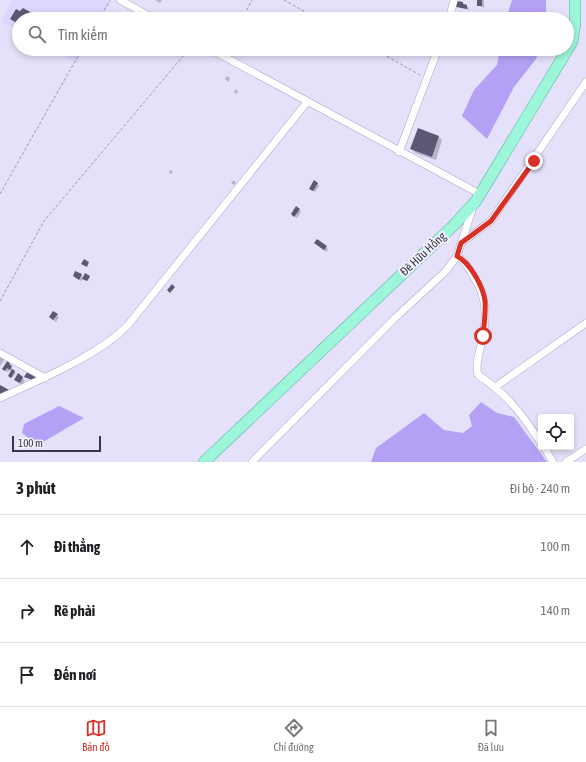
<!DOCTYPE html>
<html lang="vi">
<head>
<meta charset="utf-8">
<style>
	:root { --surface:#fff; --page:#f6f6f6; --text:#202124; --muted:#757577; --line:#e0e0e0; --accent:#d93025 }
	body { margin:0; font-family:"Asap Condensed",sans-serif; background:var(--page); color:var(--text) }
	.controls { position:absolute; right:12px; bottom:12px; display:grid; overflow:hidden; border-radius:4px; box-shadow:0 2px 6px #0003 }
	.controls button { width:36px; height:36px; display:grid; place-items:center; padding:0; border:0; border-bottom:1px solid var(--line); background:var(--surface); color:var(--text); font:20px sans-serif }
	.scale { position:absolute; left:12px; bottom:10px; width:89px; box-sizing:border-box; padding-left:4px; border:2px solid #3a3845; border-top:0; font-size:11px; line-height:14px; white-space:nowrap; color:#3a3845; -webkit-text-stroke:3px #f2f0fd; paint-order:stroke }
	.stop { position:absolute; width:12px; height:12px; margin:-9px; border:3px solid #d93025; border-radius:50%; background:#fff }
	.stop.end { background:#d93025; border-color:#fff; box-shadow:0 1px 4px #0008 }
	.list { margin:0; padding:0; list-style:none }
	h2 { display:flex; justify-content:space-between; align-items:center; height:52px; margin:0; padding:0 16px; font-size:17px }
	h2 small { font-size:13px; font-weight:400; color:var(--muted) }
	.list li { display:grid; grid-template-columns:26px 1fr auto; gap:12px; align-items:center; box-sizing:border-box; height:64px; padding:0 16px; border-top:1px solid var(--line) }
	.list b { display:block; font-size:15px; white-space:nowrap }
	.list em { font-size:13px; font-style:normal; color:var(--muted) }
	.icon { flex:none; width:22px; height:22px; fill:none; stroke:currentColor; stroke-width:2; stroke-linecap:round; stroke-linejoin:round }
	.map { position:relative; flex:none; width:586px; height:462px; overflow:hidden }
	.search { position:absolute; background:var(--surface); box-shadow:0 2px 6px #0003; left:12px; right:12px; top:12px; height:44px; display:flex; align-items:center; gap:10px; box-sizing:border-box; padding:0 14px; border-radius:22px; color:var(--muted); font-size:15px }
	.sheet { height:244px; background:var(--surface) }
	nav { display:flex; justify-content:space-around; align-items:center; box-sizing:border-box; height:56px; border-top:1px solid var(--line); background:var(--surface); font-size:11px; color:var(--muted) }
	nav a { display:grid; justify-items:center; gap:2px }
	nav .on { color:var(--accent) }
	.map>svg:first-child { display:block }
	.built { fill:#ded6fe }
	.water { fill:#b4a1f6 }
	.shadow { fill:#0003 }
	.building { fill:#5d5773 }
	.lines { fill:none; stroke-linecap:round; stroke-linejoin:round }
	.street-casing { stroke:#aca6c5; stroke-width:8 }
	.primary-casing { stroke:#50ae96; stroke-width:12 }
	.path { stroke:#9c99ad; stroke-width:1; stroke-dasharray:3 2; stroke-linecap:butt }
	.street { stroke:#fff; stroke-width:7 }
	.primary { stroke:#9df5da; stroke-width:11 }
	.route { stroke:#d93025; stroke-width:5 }
	.labels { text-anchor:middle; stroke-width:4; stroke-linejoin:round; paint-order:stroke }
	.street-label { font-size:12px; fill:#3a3845; stroke:#f2f0fd }
</style>
</head>
<body>
<div class="map">
<svg width="586" height="462" viewBox="0 0 586 462">
	<rect width="100%" height="100%" fill="#e5e1fb"/>
	<path class="built" d="M12 0H104L110 3 101 19H19V32L1 22Z
		M51 49H84L76 63Z"/>
	<path class="water" d="M512 0H546V19H506Z
		M500 49H540L536 59 514 87 487 139 462 116 474 90 497 65Z
		M481 402 497 413 514 417 547 462H371L376 448 424 413 444 430 463 433 472 426 469 415Z
		M59 406 84 418 38 445 22 433 24 424Z"/>
	<path class="shadow" d="M155 0H162L160 3Z
		M478 0H484V8L478 5Z
		M463 3 469 8V10L457 6Z
		M31 14 36 19H19V26L11 19Z
		M62 49H79L75 56Z
		M451 49H456L457 53H452Z
		M227 76 230 78 228 82 225 79Z
		M235 89 238 91 237 94 234 92Z
		M439 137 442 140 436 160 415 153 412 149Z
		M170 170 173 171 171 174 169 173Z
		M234 180 236 183 234 185 231 183Z
		M317 183 319 186 315 192 310 189Z
		M299 210 301 212 297 218 294 216Z
		M317 245 326 247 328 249 326 252Z
		M81 275 84 278 90 277 88 281 83 278 81 281 74 276Z
		M57 315 59 317 56 322 52 319Z
		M0 355 5 359 0 366Z
		M10 363 13 371 16 373 12 378 9 376 12 371 10 370 8 372 5 371Z
		M18 375 25 380 22 385 15 380Z"/>
	<path class="building" d="M477 0H482V6H477Z
		M456 1 463 2V4L467 5V9L456 7Z
		M23 8 32 13 30 16 36 19H19V24L10 19 16 9 20 11Z
		M418 128 439 136 432 157 410 149Z
		M314 180 318 183 313 191 309 189Z
		M296 206 300 209 294 217 291 214Z
		M317 239 327 246 324 250 314 243Z
		M84 259 89 262 87 267 81 264Z
		M75 271 82 274 79 280 73 276Z
		M85 273 90 276 87 281 82 279Z
		M172 284 175 287 170 293 167 290Z
		M53 311 58 314 53 320 49 317Z
		M8 360 11 362 9 364 12 366 10 370 7 368 5 371 2 369Z
		M12 369 15 371 11 378 8 376Z
		M29 369 39 377 35 381 24 377Z
		M18 373 23 377 20 383 14 380Z
		M0 385 11 391 0 395Z"/>
	<g class="lines">
		<g class="street-casing">
			<path id="street" d="M120 0 155 19
				M449 19 454 0
				M123 49H124
				M210 49 480 194
				M399 152 438 49
				M473 207 457 256C465 261 470 269 474 277 488 299 487 319 481 345 479 354 475 365 478 375 507 394 522 414 541 443
				M461 243 491 221 586 82
				M0 353 45 378
				M495 387 586 323
				M0 398C39 380 98 356 128 325L307 102
				M544 447 553 462
				M252 462 395 318 446 271 457 256
				M566 462 586 449"/>
		</g>
		<g class="primary-casing">
			<path id="primary" d="M204 462 454 225 476 201 572 42 575 23V0"/>
		</g>
		<path class="path" d="M284 0 318 19
			M99 19 110 0
			M242 19 252 0
			M374 49 420 75
			M0 194 82 49
			M0 301 44 221 189 49"/>
		<use href="#street" class="street"/>
		<use href="#primary" class="primary"/>
	</g>
	<g class="lines">
		<path class="route" d="M483 336C484 324 486 313 485 301 483 286 470 263 457 256L461 243 491 221 534 161"/>
	</g>
	<g class="labels">
		<g class="street-label">
			<text transform="translate(423 254) rotate(-43)" y="4">Đê Hữu Hồng</text>
		</g>
	</g>
</svg>
<div class="controls">
<button><svg class="icon" aria-label="locate" viewBox="0 0 24 24"><circle cx="12" cy="12" r="6"/><path d="M12 2v4M12 18v4M2 12h4M18 12h4"/></svg></button>
</div>
<div class="scale">100 m</div>
<div class="stop" style="left:483px;top:336px"></div>
<div class="stop end" style="left:534px;top:161px"></div>
<div class="search"><svg class="icon" aria-label="search" viewBox="0 0 24 24"><circle cx="10" cy="10" r="6"/><path d="M15 15l6 6"/></svg>Tìm kiếm</div>
</div>
<section class="sheet">
<h2>3 phút<small>Đi bộ · 240 m</small></h2>
<ul class="list">
<li><svg class="icon" aria-label="ahead" viewBox="0 0 24 24"><path d="M12 20V5M6 11l6-6 6 6"/></svg><div><b>Đi thẳng</b></div><em>100 m</em></li>
<li><svg class="icon" aria-label="right" viewBox="0 0 24 24"><path d="M7 20v-9h11M14 6l5 5-5 5"/></svg><div><b>Rẽ phải</b></div><em>140 m</em></li>
<li><svg class="icon" aria-label="arrive" viewBox="0 0 24 24"><path d="M6 21V4h12l-3 4 3 4H6"/></svg><div><b>Đến nơi</b></div></li>
</ul>
</section>
<nav>
<a class="on"><svg class="icon" aria-label="map" viewBox="0 0 24 24"><path d="M3 6l6-2 6 2 6-2v14l-6 2-6-2-6 2zM9 4v14M15 6v14"/></svg>Bản đồ</a>
<a><svg class="icon" aria-label="directions" viewBox="0 0 24 24"><path d="M12 3l9 9-9 9-9-9zM9 14v-3h6M13 9l2 2-2 2"/></svg>Chỉ đường</a>
<a><svg class="icon" aria-label="saved" viewBox="0 0 24 24"><path d="M7 4h10v16l-5-4-5 4z"/></svg>Đã lưu</a>
</nav>
</body>
</html>
